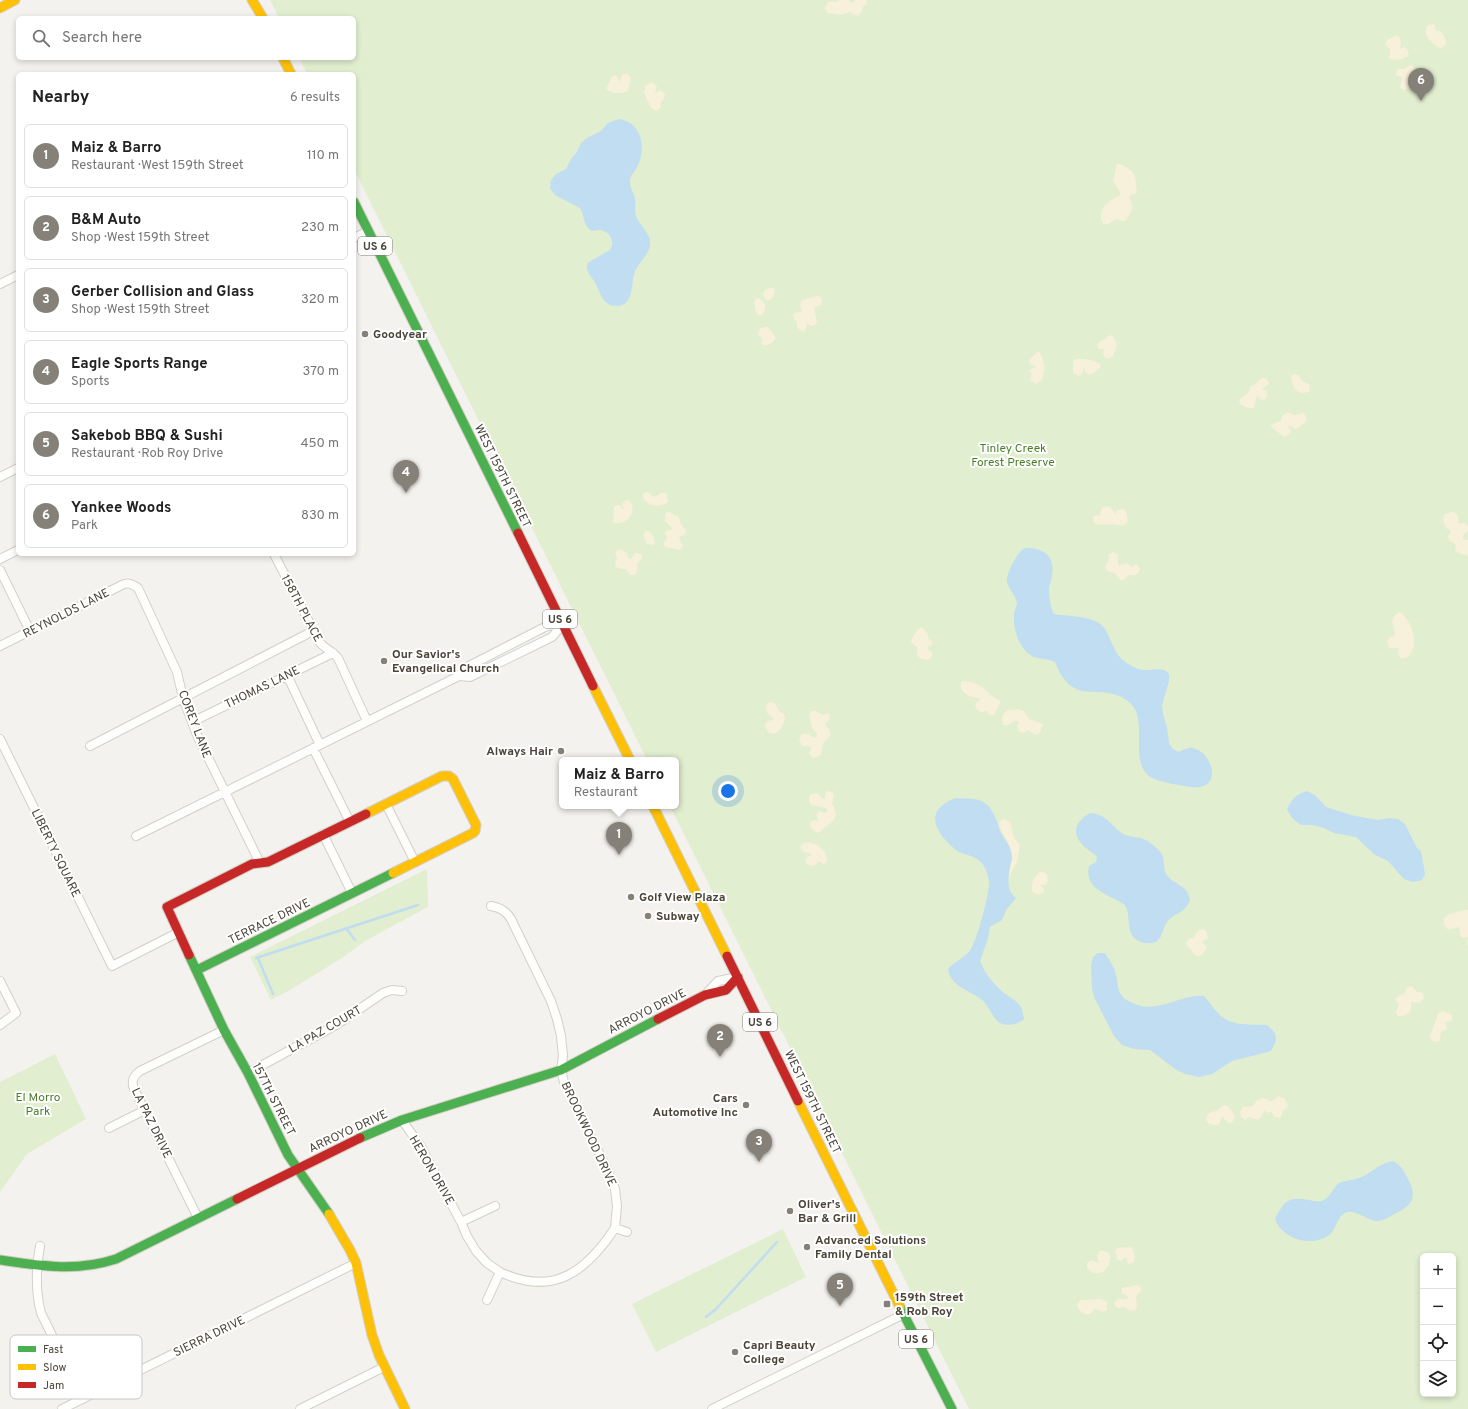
<!DOCTYPE html>
<html lang="en">
<head>
<meta charset="utf-8">
<style>
	:root { --surface:#fff; --page:#f2f2f2; --text:#222; --muted:#767676; --line:#e0e0e0; --accent:#868178 }
	body { margin:0; font-family:Overpass,sans-serif; background:var(--page); color:var(--text) }
	.controls { position:absolute; right:12px; bottom:12px; display:grid; overflow:hidden; border-radius:6px; box-shadow:0 2px 6px #0003 }
	.controls button { width:36px; height:36px; display:grid; place-items:center; padding:0; border:0; border-bottom:1px solid var(--line); background:var(--surface); color:var(--text); font:20px sans-serif }
	.you { position:absolute; left:728px; top:791px; width:14px; height:14px; margin:-10px; border:3px solid #fff; border-radius:50%; background:#1a73e8; box-shadow:0 0 0 6px #1a73e833 }
	.badge { display:grid; place-items:center; width:26px; height:26px; border-radius:50%; background:var(--accent); color:#fff; font-size:13px; font-weight:700 }
	.pin { position:absolute; translate:-50% -33px; filter:drop-shadow(0 1px 2px #0008) }
	.pin::after { content:''; position:absolute; top:21px; width:14px; height:12px; background:inherit; clip-path:polygon(0 0,100% 0,50% 100%) }
	.popup { position:absolute; left:559px; top:757px; width:120px; height:52px; box-sizing:border-box; display:grid; place-content:center; border-radius:6px; background:var(--surface); filter:drop-shadow(0 1px 3px #0005); font-size:13px; white-space:nowrap; color:var(--muted) }
	.popup b { font-size:15px; color:var(--text) }
	.popup::after { content:''; position:absolute; left:50%; top:100%; margin-left:-8px; border:8px solid transparent; border-top-color:var(--surface) }
	.list { margin:0; padding:0; list-style:none }
	h2 { display:flex; justify-content:space-between; align-items:center; height:52px; margin:0; padding:0 16px; font-size:17px }
	h2 small { font-size:13px; font-weight:400; color:var(--muted) }
	.list li { display:grid; grid-template-columns:26px 1fr auto; gap:12px; align-items:center; box-sizing:border-box; height:64px; margin:0 8px 8px; padding:0 8px; border:1px solid var(--line); border-radius:6px }
	.list b { display:block; font-size:15px; white-space:nowrap }
	.list p { margin:0; font-size:13px; white-space:nowrap; color:var(--muted) }
	.list em { font-size:13px; font-style:normal; color:var(--muted) }
	.icon { flex:none; width:22px; height:22px; fill:none; stroke:currentColor; stroke-width:2; stroke-linecap:round; stroke-linejoin:round }
	.map { position:relative; flex:none; width:1468px; height:1409px; overflow:hidden }
	.search { position:absolute; background:var(--surface); box-shadow:0 2px 6px #0003; left:16px; top:16px; width:340px; height:44px; display:flex; align-items:center; gap:10px; box-sizing:border-box; padding:0 14px; border-radius:6px; color:var(--muted); font-size:15px }
	.panel { position:absolute; background:var(--surface); box-shadow:0 2px 6px #0003; left:16px; top:72px; width:340px; height:484px; border-radius:6px }
	.map>svg:first-child { display:block }
	.green { fill:#e1eecf; fill-rule:evenodd }
	.sand { fill:#f7f0da }
	.water { fill:#c0ddf1 }
	.lines { fill:none; stroke-linecap:round; stroke-linejoin:round }
	.stream { stroke:#c0ddf1; stroke-width:2.5 }
	.street-casing { stroke:#d2d0cb; stroke-width:10 }
	.fast-casing { stroke:#d3cfc5; stroke-width:11 }
	.slow-casing { stroke:#d3cfc5; stroke-width:11 }
	.jam-casing { stroke:#d3cfc5; stroke-width:11 }
	.street { stroke:#fdfdfc; stroke-width:8 }
	.fast { stroke:#4caf50; stroke-width:9 }
	.slow { stroke:#ffc107; stroke-width:9 }
	.jam { stroke:#c62828; stroke-width:9 }
	.poi-dot { fill:#868178; stroke:#fff; stroke-width:1.5 }
	.labels { text-anchor:middle; stroke-width:4; stroke-linejoin:round; paint-order:stroke }
	.shield { fill:#fff; stroke:#817c74; stroke-width:1 }
	.shield-label { font-size:11px; font-weight:bold; fill:#4b4439 }
	.poi-label { font-size:12px; font-weight:bold; fill:#4b4439; stroke:#fff; text-anchor:start }
	.park-label { font-size:12px; fill:#4a7f2a; stroke:#fff }
	.street-label { font-size:12px; fill:#4b4439; stroke:#fff }
	.key { fill:#fff; stroke:#c9c7c4; stroke-width:1 }
	.key-label { font-size:11px; fill:#4b4439 }
</style>
</head>
<body>
<div class="map">
<svg width="1468" height="1409" viewBox="0 0 1468 1409">
	<rect width="100%" height="100%" fill="#f4f2ee"/>
	<path class="green" d="M270 0H1468V1409H969L670 806H676V760H647L354 169V74H307L299 58H354V18H279ZM1423 1256H1453V1394H1423Z
		M427 869 428 907 365 941 342 958 290 990 271 1000 250 957Z
		M55 1054 86 1119 27 1154 0 1192V1082Z
		M783 1229 806 1277 656 1352 632 1304Z"/>
	<path class="sand" d="M838 0H848L852 3 855 0H866L867 3 862 8V11L858 16 854 15 850 12 841 15 827 13 825 8 827 3 831 1 836 2Z
		M1433 24 1435 25 1436 31H1440C1444 34 1446 40 1446 44L1441 49C1432 44 1421 35 1428 25Z
		M1395 36H1399L1401 42 1400 49 1404 47 1407 49 1409 56 1398 60 1389 59 1390 50 1385 44 1387 40Z
		M1410 65 1414 66 1415 74 1418 76V84L1404 90 1400 88 1402 77 1397 76 1396 73 1399 69H1404Z
		M623 74H628L631 78 628 91C621 94 612 94 606 89L612 76 615 75 617 76 619 82Z
		M651 82 655 84 657 86 655 93 661 90 665 94 664 99 660 104 661 108 656 111 651 108 644 92 646 86Z
		M1117 163C1137 171 1135 174 1137 193L1129 196C1134 207 1133 211 1125 221H1122L1117 219 1108 224H1104C1101 221 1101 219 1101 215 1102 203 1113 200 1121 194L1113 181Z
		M773 288 775 289 774 296 769 301 765 299 763 296C763 290 767 288 773 288Z
		M816 296 821 297 822 302 821 305 814 308 817 321 816 324 812 326 807 324 806 329 803 332 801 331 797 327V322L794 319 793 315 795 313 802 311 800 305 802 300Z
		M756 298H759L765 304V310L762 314 759 315 756 312 754 302Z
		M764 327H768L776 338C773 343 768 346 763 345L761 343 762 339 758 334 760 329Z
		M1112 335 1115 339 1117 346 1112 357 1108 359 1104 357 1103 353 1104 349H1099L1097 344 1108 336Z
		M1037 352H1039C1046 360 1047 380 1036 384L1031 381 1030 379 1032 374 1030 371 1031 369 1037 367 1030 364 1029 360Z
		M1075 359C1083 358 1092 359 1100 364L1101 367 1092 374 1089 375 1086 373 1083 367V373L1079 376 1074 374 1073 372V361Z
		M1294 374 1299 375 1302 381 1309 384 1310 391C1300 397 1291 388 1291 377Z
		M1262 378H1266L1269 382 1268 385 1262 389 1266 391 1268 394 1266 399 1262 400 1257 396 1254 408C1249 409 1242 406 1239 403L1240 399 1249 392 1250 387C1256 385 1257 380 1262 378Z
		M1288 412 1294 415 1302 413 1305 414 1307 420 1302 425 1296 429 1288 425V427L1291 430 1290 434 1284 437 1271 427V425L1280 421 1283 415Z
		M646 492 649 493 654 497 661 493H665L667 496 668 502C660 508 648 507 643 498V494Z
		M626 500 630 501C638 513 626 527 613 522L614 507 616 505H620L624 510 622 503Z
		M1109 506 1111 508 1115 514 1117 510 1124 509 1126 511 1128 522 1122 526C1112 523 1104 526 1095 524L1093 521V517L1097 515 1100 516 1101 509 1103 507Z
		M667 512H670L674 515 678 516 680 519V523L686 530 685 534 679 537 683 546 682 548 679 550 672 548H667L663 544 667 538 665 534 666 531 673 529 665 521V514Z
		M1451 512H1454L1458 516V523H1465L1468 527V531L1463 535V539L1468 540V556L1459 553 1455 550 1456 545 1454 543 1449 541 1448 537 1451 531 1446 528 1443 520 1445 514Z
		M645 531H649L653 535 655 542 653 545 647 544 643 535Z
		M619 549 626 552 629 559H631L635 553H638L642 555 641 560 637 564V572L635 575H630L626 569H621L616 567 615 562 617 558 615 552Z
		M1113 552 1118 555V565L1127 563 1131 567 1136 564 1138 565 1140 569 1139 573 1135 575H1129L1124 580H1120L1115 573 1107 571 1105 567 1109 560 1108 555Z
		M1399 612C1413 620 1421 648 1406 658H1400L1398 653 1399 648H1389C1385 640 1389 639 1395 634 1393 625 1389 618 1399 612Z
		M922 627 928 634V638C930 640 933 641 932 645L927 648 932 652C933 656 931 659 927 660L919 658 917 654V647L911 643C911 638 917 629 922 627Z
		M964 681C976 681 984 688 992 696 994 698 998 699 1001 701L995 713 992 716 987 712V710L983 712 978 711 975 707 976 703 981 699C972 697 959 695 961 682Z
		M769 702 775 703 779 711 784 714 785 716C785 724 780 732 773 734L768 732 765 727 766 722 774 719 767 713 766 706Z
		M1007 710C1020 709 1023 707 1029 719L1043 724 1040 733 1035 735 1029 730 1023 733 1018 731 1017 728 1019 721H1014L1008 725H1004C1000 720 1003 714 1007 710Z
		M816 711 823 715 828 713 830 715 829 720 825 724 830 731 831 735 823 743 821 755C817 758 811 759 809 753L812 747 802 746 799 739C802 730 809 733 814 738L817 736V734L812 728 809 714 811 711Z
		M827 791 832 792 834 794 832 804C842 821 830 820 822 831L816 833 810 827V822L814 820 819 821 816 815 819 811 825 813 828 811 826 808 811 805C808 802 809 798 810 795L815 793 819 794 822 799H825V794Z
		M1002 819C1013 819 1011 828 1014 837 1015 840 1018 842 1020 845L1017 862 1009 877C1009 868 1013 860 1011 851 1009 841 1001 834 999 824Z
		M806 842C816 843 830 850 826 863L823 864 819 861 814 866 807 865 805 859 812 854 803 852 800 847 802 844Z
		M1042 871 1047 874 1048 881 1046 885H1040L1044 889 1043 893 1037 895 1032 891C1031 883 1034 875 1042 871Z
		M1464 910H1468V946L1467 944 1468 937 1463 938 1460 936 1459 927 1448 930 1444 925V919L1449 914Z
		M1201 929 1206 930 1208 938 1202 942 1207 947 1202 955 1199 956 1194 955 1190 948 1186 945 1187 941 1190 938H1194L1196 933Z
		M1410 986 1414 988 1417 992 1423 993 1424 998 1419 1003 1411 1002C1411 1004 1412 1006 1411 1008 1411 1014 1403 1017 1398 1016 1394 1012 1398 1009 1399 1005L1395 999 1400 995 1404 994 1407 988Z
		M1444 1011 1452 1015V1021L1450 1022H1445L1447 1027V1029L1441 1032 1440 1041 1434 1042 1430 1038C1430 1035 1437 1017 1438 1014 1441 1011 1441 1012 1444 1011Z
		M1279 1096 1285 1099 1288 1106 1286 1109 1283 1110 1282 1115 1280 1118 1274 1117 1272 1112 1268 1113 1264 1110 1261 1118C1256 1121 1254 1119 1249 1117L1245 1120 1241 1117 1240 1112 1243 1107 1253 1106 1256 1101 1262 1098 1267 1099 1270 1102Z
		M1225 1105 1229 1107 1235 1116 1233 1122 1228 1123 1222 1117 1219 1125C1214 1126 1209 1125 1206 1121 1206 1111 1213 1113 1219 1109 1221 1108 1223 1106 1225 1105Z
		M1129 1247 1132 1248C1135 1253 1136 1259 1133 1263L1128 1264 1126 1257 1121 1261 1117 1259 1115 1251 1116 1249C1119 1247 1124 1248 1129 1247Z
		M1100 1251H1105L1110 1254C1112 1269 1098 1281 1087 1268V1263L1092 1260 1099 1263 1097 1256Z
		M1136 1285 1140 1286C1143 1291 1139 1293 1136 1296L1137 1306 1136 1310 1130 1311 1125 1307 1118 1308 1116 1307 1114 1303 1117 1299H1127L1128 1297 1122 1293V1288L1126 1287H1131Z
		M1101 1299 1105 1301 1107 1304V1310L1103 1312 1095 1309 1090 1314H1085L1079 1310 1077 1305 1080 1300Z"/>
	<path class="water" d="M619 119C642 123 647 148 637 167 634 173 629 177 630 183 630 188 634 193 635 198 636 203 634 210 636 216 640 226 652 235 650 245 649 255 639 262 635 271 632 280 633 290 629 298 627 303 622 306 617 306 603 306 601 295 596 284 593 279 589 275 587 269V264L589 262 610 250C615 241 611 233 601 230 596 229 593 233 589 229 583 223 584 214 580 208L555 195 550 188 551 180 556 174 566 169 571 159 577 152 581 143 587 138 601 131 608 123Z
		M1027 548C1044 548 1055 556 1052 575 1052 579 1050 583 1049 587 1049 596 1050 606 1054 614 1066 616 1086 616 1097 622 1114 631 1108 655 1132 666 1135 668 1140 670 1144 670 1153 671 1162 666 1169 674V681L1162 705 1163 714 1167 727 1169 743 1173 749 1179 752C1183 750 1188 747 1193 748 1206 751 1215 768 1211 779 1208 787 1197 788 1190 787 1180 785 1157 782 1149 776 1128 759 1150 719 1129 702 1101 679 1074 711 1055 662 1047 658 1036 660 1029 654 1018 645 1013 628 1014 615 1014 611 1017 606 1017 603 1016 596 1009 589 1007 583 1005 576 1016 555 1022 550 1023 549 1025 548 1027 548Z
		M1307 791 1316 796 1326 807 1351 815 1377 820 1389 818 1398 819 1405 824 1417 848 1421 851 1425 874 1422 880 1413 882 1404 879 1388 861 1375 855 1356 837 1334 833 1324 828 1313 825H1301L1292 818 1287 809C1292 799 1296 794 1307 791Z
		M956 798C977 799 987 797 996 819 998 823 999 829 1001 833 1006 841 1012 848 1012 858 1012 862 1010 864 1010 867 1008 878 1006 891 1016 898L1006 910 1002 920 990 927 988 938 980 961C984 972 994 985 1004 993 1016 1002 1022 1002 1024 1019 1018 1024 1008 1027 1000 1023 993 1019 989 1005 981 999 969 990 950 986 948 969 955 961 964 959 971 949 977 939 990 893 989 881 988 875 985 866 981 862 974 855 963 855 956 850 934 832 923 810 956 798Z
		M1090 813C1108 815 1110 825 1123 834 1129 837 1135 837 1141 838 1147 840 1157 847 1161 853 1165 859 1163 868 1166 874 1174 886 1187 883 1190 900 1184 915 1175 912 1167 922 1163 927 1163 935 1159 939 1155 945 1143 944 1137 940 1124 933 1133 909 1122 903 1107 894 1084 889 1089 866L1096 862 1097 857C1094 853 1091 852 1087 849 1071 836 1073 823 1090 813Z
		M1098 953H1105C1110 960 1114 967 1116 975 1118 982 1117 990 1122 996 1125 1000 1130 1002 1135 1004 1159 1014 1180 994 1204 996 1209 1001 1213 1008 1218 1013 1230 1027 1250 1024 1267 1025 1278 1034 1278 1039 1271 1051L1232 1061 1212 1074 1199 1077 1185 1074 1175 1069 1150 1050 1134 1049 1122 1045 1114 1036 1095 999 1092 989 1091 966 1093 957Z
		M1393 1161C1401 1165 1404 1171 1408 1179 1418 1198 1412 1206 1394 1214 1389 1217 1383 1221 1377 1221 1367 1221 1355 1208 1345 1213 1337 1217 1336 1230 1329 1235 1312 1248 1282 1239 1275 1219 1284 1201 1288 1196 1309 1200 1313 1201 1318 1202 1322 1201 1330 1198 1333 1188 1339 1183 1347 1180 1356 1180 1364 1176 1374 1170 1381 1163 1393 1161Z"/>
	<g class="lines">
		<path class="stream" d="M346 928 355 940
			M256 958 418 905
			M258 958 273 994
			M706 1317 716 1309 777 1242"/>
		<g class="street-casing">
			<path id="street" d="M354 238 368 231
				M0 284 18 275
				M0 477 18 468
				M274 554 320 643C326 649 333 652 338 658L367 721
				M0 559 18 550
				M0 570 30 631
				M0 646 122 585C128 582 132 584 138 588L177 672 183 698 197 735 260 863
				M287 675 320 745
				M459 676 470 677 552 637 563 624
				M192 722 333 653
				M0 739 112 966 179 932
				M90 746 313 631
				M313 748 350 822
				M386 804 415 862
				M323 834 352 893
				M136 836 459 676 465 668 547 626 563 624
				M491 906C501 908 506 911 511 919L551 1001 557 1019 561 1036 563 1056 561 1070 564 1082 608 1171 615 1189 617 1206 615 1228 627 1232
				M0 981 16 1013 0 1025
				M705 995 718 981 738 977
				M248 1073 336 1025 383 993 392 990 402 991
				M402 1120 421 1147 461 1222 467 1236 476 1251 487 1263 500 1272
				M109 1128 145 1110
				M198 1218 134 1089C131 1081 133 1076 140 1071L224 1030
				M461 1222 495 1206
				M40 1246C36 1268 35 1290 41 1313L83 1399
				M487 1300 500 1272C553 1297 586 1272 615 1228
				M62 1409 356 1263
				M300 1409 384 1367
				M712 1409 904 1314"/>
		</g>
		<g class="fast-casing">
			<path id="fast" d="M354 202 518 533
				M189 955 224 1030 248 1073 288 1155 329 1214
				M197 970 393 873
				M360 1138 402 1120 561 1070 658 1019
				M0 1260C41 1266 76 1272 116 1259L237 1199
				M900 1307 952 1409"/>
		</g>
		<g class="slow-casing">
			<path id="slow" d="M252 0 263 18
				M0 8 15 0
				M283 58 291 74
				M593 686 630 760
				M653 806 727 956
				M366 814 442 776H449L453 779 476 825 475 831 473 833 393 873
				M798 1101 900 1307
				M329 1214 350 1250 356 1263 372 1335 379 1355 405 1409"/>
		</g>
		<g class="jam-casing">
			<path id="jam" d="M518 533 593 686
				M189 955 167 907 252 864 268 862 366 814
				M727 956 798 1101
				M658 1019 705 995 726 990 738 977
				M237 1199 360 1138"/>
		</g>
		<use href="#street" class="street"/>
		<use href="#fast" class="fast"/>
		<use href="#slow" class="slow"/>
		<use href="#jam" class="jam"/>
	</g>
	<g class="poi-dot">
		<circle cx="365" cy="334" r="4"/>
		<circle cx="384" cy="661" r="4"/>
		<circle cx="561" cy="751" r="4"/>
		<circle cx="631" cy="897" r="4"/>
		<circle cx="648" cy="916" r="4"/>
		<circle cx="746" cy="1105" r="4"/>
		<circle cx="790" cy="1211" r="4"/>
		<circle cx="807" cy="1247" r="4"/>
		<rect x="883" y="1300" width="8" height="8" rx="2"/>
		<circle cx="735" cy="1352" r="4"/>
	</g>
	<g class="labels">
		<g class="shield">
			<rect x="358" y="237" width="34" height="18" rx="3"/>
			<rect x="543" y="610" width="34" height="18" rx="3"/>
			<rect x="743" y="1013" width="34" height="18" rx="3"/>
			<rect x="899" y="1330" width="34" height="18" rx="3"/>
		</g>
		<g class="shield-label">
			<text x="375" y="250">US 6</text>
			<text x="560" y="623">US 6</text>
			<text x="760" y="1026">US 6</text>
			<text x="916" y="1343">US 6</text>
		</g>
		<g class="poi-label">
			<text x="373" y="338">Goodyear</text>
			<text x="392" y="658">Our Savior's<tspan x="392" dy="14">Evangelical Church</tspan></text>
			<text x="553" y="755" text-anchor="end">Always Hair</text>
			<text x="639" y="901">Golf View Plaza</text>
			<text x="656" y="920">Subway</text>
			<text x="738" y="1102" text-anchor="end">Cars<tspan x="738" dy="14">Automotive Inc</tspan></text>
			<text x="798" y="1208">Oliver's<tspan x="798" dy="14">Bar &amp; Grill</tspan></text>
			<text x="815" y="1244">Advanced Solutions<tspan x="815" dy="14">Family Dental</tspan></text>
			<text x="895" y="1301">159th Street<tspan x="895" dy="14">&amp; Rob Roy</tspan></text>
			<text x="743" y="1349">Capri Beauty<tspan x="743" dy="14">College</tspan></text>
		</g>
		<g class="park-label">
			<text x="1013" y="452">Tinley Creek<tspan x="1013" dy="14">Forest Preserve</tspan></text>
			<text x="38" y="1101">El Morro<tspan x="38" dy="14">Park</tspan></text>
		</g>
		<g class="street-label">
			<text transform="translate(503 476) rotate(64)" y="4">WEST 159TH STREET</text>
			<text transform="translate(302 608) rotate(62)" y="4">158TH PLACE</text>
			<text transform="translate(66 613) rotate(-27)" y="4">REYNOLDS LANE</text>
			<text transform="translate(262 687) rotate(-26)" y="4">THOMAS LANE</text>
			<text transform="translate(195 724) rotate(69)" y="4">COREY LANE</text>
			<text transform="translate(56 853) rotate(64)" y="4">LIBERTY SQUARE</text>
			<text transform="translate(269 921) rotate(-26)" y="4">TERRACE DRIVE</text>
			<text transform="translate(647 1011) rotate(-27)" y="4">ARROYO DRIVE</text>
			<text transform="translate(325 1029) rotate(-30)" y="4">LA PAZ COURT</text>
			<text transform="translate(274 1099) rotate(63)" y="4">157TH STREET</text>
			<text transform="translate(813 1102) rotate(64)" y="4">WEST 159TH STREET</text>
			<text transform="translate(152 1123) rotate(64)" y="4">LA PAZ DRIVE</text>
			<text transform="translate(348 1131) rotate(-25)" y="4">ARROYO DRIVE</text>
			<text transform="translate(589 1134) rotate(65)" y="4">BROOKWOOD DRIVE</text>
			<text transform="translate(432 1170) rotate(60)" y="4">HERON DRIVE</text>
			<text transform="translate(209 1336) rotate(-26)" y="4">SIERRA DRIVE</text>
		</g>
	</g>
	<rect x="10" y="1335" width="132" height="64" rx="6" class="key"/>
	<rect x="18" y="1346" width="18" height="6" fill="#4caf50"/>
	<rect x="18" y="1364" width="18" height="6" fill="#ffc107"/>
	<rect x="18" y="1382" width="18" height="6" fill="#c62828"/>
	<g class="key-label">
		<text x="43" y="1353">Fast</text>
		<text x="43" y="1371">Slow</text>
		<text x="43" y="1389">Jam</text>
	</g>
</svg>
<div class="controls">
<button>+</button>
<button>−</button>
<button><svg class="icon" aria-label="locate" viewBox="0 0 24 24"><circle cx="12" cy="12" r="6"/><path d="M12 2v4M12 18v4M2 12h4M18 12h4"/></svg></button>
<button><svg class="icon" aria-label="layers" viewBox="0 0 24 24"><path d="M12 4l9 5-9 5-9-5zM3 14l9 5 9-5"/></svg></button>
</div>
<div class="you"></div>
<div class="pin badge" style="left:619px;top:855px">1</div>
<div class="popup"><b>Maiz &amp; Barro</b>Restaurant</div>
<div class="pin badge" style="left:720px;top:1057px">2</div>
<div class="pin badge" style="left:759px;top:1162px">3</div>
<div class="pin badge" style="left:406px;top:493px">4</div>
<div class="pin badge" style="left:840px;top:1306px">5</div>
<div class="pin badge" style="left:1421px;top:101px">6</div>
<div class="search"><svg class="icon" aria-label="search" viewBox="0 0 24 24"><circle cx="10" cy="10" r="6"/><path d="M15 15l6 6"/></svg>Search here</div>
<section class="panel">
<h2>Nearby<small>6 results</small></h2>
<ul class="list">
<li><span class="badge">1</span><div><b>Maiz &amp; Barro</b><p>Restaurant · West 159th Street</p></div><em>110 m</em></li>
<li><span class="badge">2</span><div><b>B&amp;M Auto</b><p>Shop · West 159th Street</p></div><em>230 m</em></li>
<li><span class="badge">3</span><div><b>Gerber Collision and Glass</b><p>Shop · West 159th Street</p></div><em>320 m</em></li>
<li><span class="badge">4</span><div><b>Eagle Sports Range</b><p>Sports</p></div><em>370 m</em></li>
<li><span class="badge">5</span><div><b>Sakebob BBQ &amp; Sushi</b><p>Restaurant · Rob Roy Drive</p></div><em>450 m</em></li>
<li><span class="badge">6</span><div><b>Yankee Woods</b><p>Park</p></div><em>830 m</em></li>
</ul>
</section>
</div>
</body>
</html>
